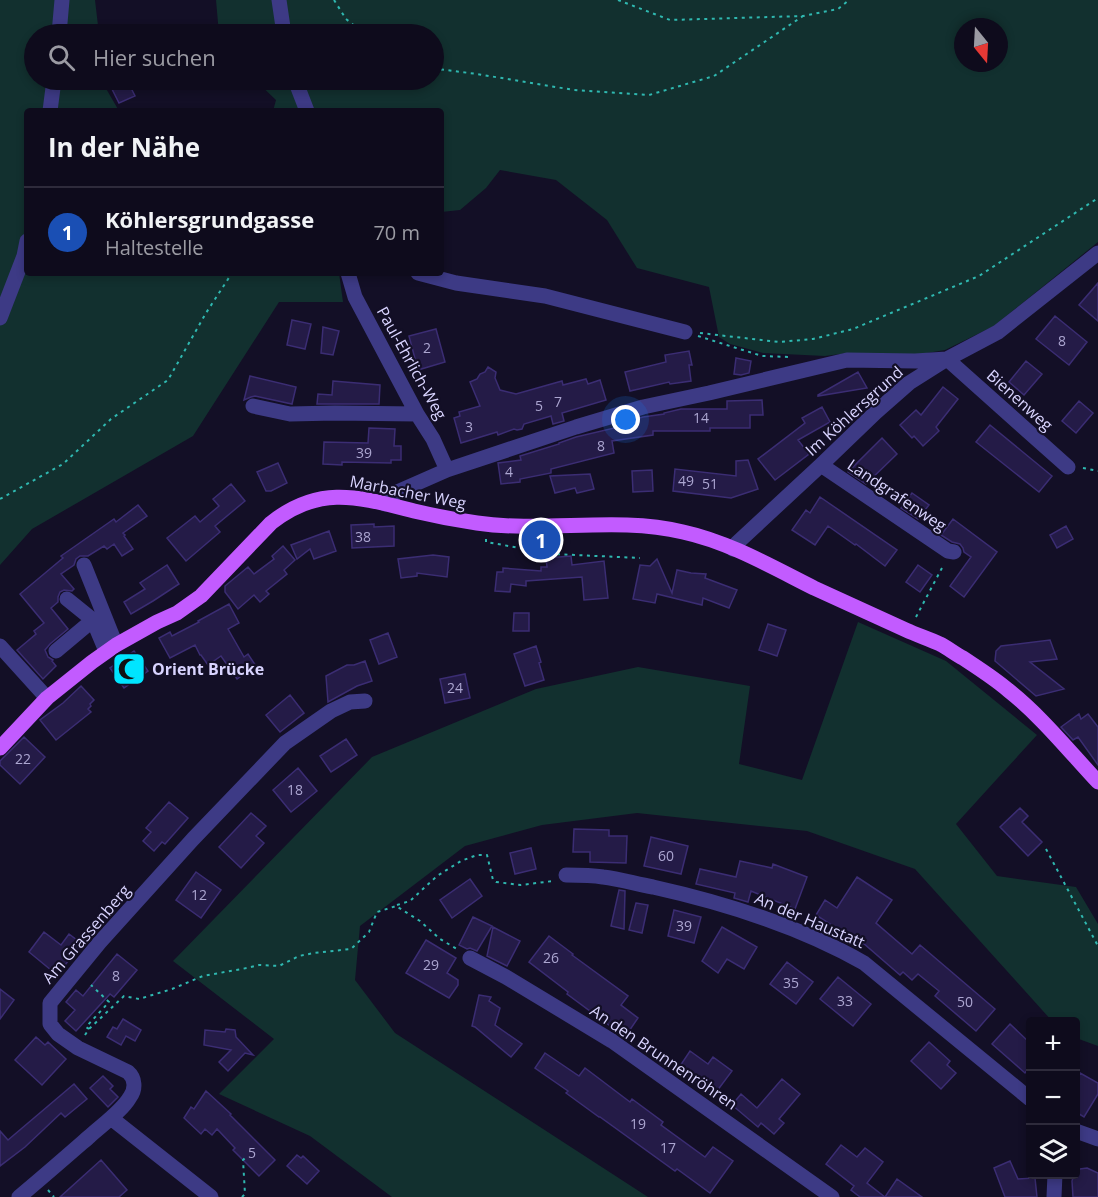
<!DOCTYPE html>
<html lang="de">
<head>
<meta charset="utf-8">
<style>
	:root { --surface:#0e0b1c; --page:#1c1929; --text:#f1f3f6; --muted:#9b9ba3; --line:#2e2b3b; --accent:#d93025 }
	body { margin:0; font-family:"Open Sans",sans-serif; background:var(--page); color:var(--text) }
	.controls { position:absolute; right:18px; bottom:18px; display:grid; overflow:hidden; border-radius:6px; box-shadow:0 3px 9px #0003 }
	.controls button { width:54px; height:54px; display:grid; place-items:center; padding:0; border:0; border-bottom:2px solid var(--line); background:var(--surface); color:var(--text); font:30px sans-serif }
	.compass { position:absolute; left:954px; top:18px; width:54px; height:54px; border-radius:50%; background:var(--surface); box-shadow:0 3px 9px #0003; rotate:162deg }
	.you { position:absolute; left:626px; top:420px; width:21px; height:21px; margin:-15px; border:4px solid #fff; border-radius:50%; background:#1a73e8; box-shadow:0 0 0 9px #1a73e833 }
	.badge { display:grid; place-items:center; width:39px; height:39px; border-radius:50%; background:var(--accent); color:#fff; font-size:20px; font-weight:700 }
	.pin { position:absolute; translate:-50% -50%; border:3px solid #fff; box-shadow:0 2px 6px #0006 }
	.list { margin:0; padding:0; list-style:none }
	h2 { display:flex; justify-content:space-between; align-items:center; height:78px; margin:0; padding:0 24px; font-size:26px }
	h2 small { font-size:20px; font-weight:400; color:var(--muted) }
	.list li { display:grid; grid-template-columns:39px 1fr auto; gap:18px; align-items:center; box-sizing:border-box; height:90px; padding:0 24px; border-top:2px solid var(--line) }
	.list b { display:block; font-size:22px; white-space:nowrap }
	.list p { margin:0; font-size:20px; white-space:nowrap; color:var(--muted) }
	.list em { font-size:20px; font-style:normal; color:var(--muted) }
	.icon { flex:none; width:33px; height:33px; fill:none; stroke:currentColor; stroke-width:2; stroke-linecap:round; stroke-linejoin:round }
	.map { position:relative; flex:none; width:1098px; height:1197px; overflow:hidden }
	.search { position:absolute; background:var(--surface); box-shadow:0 3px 9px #0003; left:24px; top:24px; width:420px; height:66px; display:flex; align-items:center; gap:15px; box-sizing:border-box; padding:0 21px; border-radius:33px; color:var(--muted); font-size:22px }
	.panel { position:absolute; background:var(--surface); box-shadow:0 3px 9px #0003; left:24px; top:108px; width:420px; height:168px; border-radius:6px }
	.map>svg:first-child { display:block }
	.green { fill:#12302f; fill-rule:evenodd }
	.building { fill:#241b47; stroke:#3b2d73; stroke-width:1.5 }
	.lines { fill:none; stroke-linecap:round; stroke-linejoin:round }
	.path { stroke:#2fb8b0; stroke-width:2; stroke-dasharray:3 4.5; stroke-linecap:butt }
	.minor { stroke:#3d3a85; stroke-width:15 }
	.major { stroke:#c25bff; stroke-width:15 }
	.labels { text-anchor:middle; stroke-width:4.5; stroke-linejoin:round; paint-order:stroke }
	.number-label { font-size:14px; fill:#aca6d1 }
	.street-label { font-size:16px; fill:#d9d4ff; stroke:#130f26 }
	.poi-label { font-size:16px; font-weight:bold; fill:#d9d4ff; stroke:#130f26; text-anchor:start }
</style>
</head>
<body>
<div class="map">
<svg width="1098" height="1197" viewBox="0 0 1098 1197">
	<rect width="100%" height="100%" fill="#130f26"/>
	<path class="green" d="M0 0H95L99 34H34V80H104V85L119 111H27V273H339L343 302H279L193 436 32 529 0 565Z
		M216 0H275L279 34H219Z
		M285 0H1098V242L994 326 945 350 915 355 848 353 825 356 763 353 730 344 719 337 709 287 637 268 607 220 556 180 500 170 486 188 460 210 441 212V111H311L300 80H434V34H288ZM963 27H999V63H963Z
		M255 80H291L302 111H273L276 100Z
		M858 622 946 661 1037 735 956 824 997 876 1076 887 1098 924V1046L1076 1038V1022L1052 1021 915 869 807 831 637 813 542 825 465 846 360 926 355 980 395 1033 648 1197H392L310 1136 219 1094 274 1039 173 961 372 757 536 689 638 667 750 686 739 764 802 780Z"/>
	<path class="building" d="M128 82 135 96 119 103 112 89Z
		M1098 283V321L1079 305Z
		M1055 316 1087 342 1069 365 1036 339Z
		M292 320 311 324 305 349 287 345Z
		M323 327 339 331 333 355 321 353Z
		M436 329 445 362 418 370 409 336Z
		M689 351 692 365H689L691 381 670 384 669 382 630 391 625 372 666 362 665 355Z
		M736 358 751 361 749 373 741 375 734 374Z
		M1026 361 1042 374 1024 395 1009 382Z
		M488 367 496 372 495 378 500 390 516 394 562 381 563 385 586 379 588 384 600 380 606 400 562 413 564 421 553 424 551 416 524 424 522 429 517 430 514 429 498 435 497 432 461 443 454 418 460 416 459 412 480 406 470 382 477 379 480 374 485 372Z
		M858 372 867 388 818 396V395Z
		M250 376 296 387 292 404 255 396 251 397 244 400Z
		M333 381 380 385 379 404H317L318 394 332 395Z
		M943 387 958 399 936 427 939 431 923 446 914 436 912 438 900 425 916 410 921 415Z
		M762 400 763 415H750V428H710V431H653V435L612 441 614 453 551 469V473L520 479V482L501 484 498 463 521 460 520 456 559 444V443L576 437 623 426V423L643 417 664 414V413L681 409H727V401Z
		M1079 401 1093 413 1076 433 1062 421Z
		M822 407 830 422 798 440 809 454 775 480 758 459 805 423 802 418Z
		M990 425 1052 476 1039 492 976 442Z
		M369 428 395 429 394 446H401V460H391V463L342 462V465L323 464 324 442 368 443Z
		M882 438 897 454 866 484 848 472Z
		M748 460 758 489 731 498 673 491 675 469 736 476V461Z
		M278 463 287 483 271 491H266L257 472Z
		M652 470 653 491 633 492 632 471Z
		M590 474 594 489 577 493 575 488 555 493 550 476Z
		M231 484 245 501 215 526 220 532 186 561 167 538 195 516 200 522 219 506 213 499Z
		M912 493 929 505 918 519 901 508Z
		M820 497 897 550 885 566 856 544 855 545 828 526 815 545 792 530 806 510 810 513Z
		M138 505 147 516 123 533 125 535 124 536 133 549 122 556 114 544 107 549 104 546 88 556H80L76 559 74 565 61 574 74 589 72 591 64 590 60 592 58 597V602L51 608 68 629 50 644 45 650 48 657 53 660 52 661 56 666 43 679 17 650 36 634 34 631 44 623 20 594 63 558 61 556 114 519 116 522Z
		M953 519 997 552 964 597 950 586 971 557 964 552 963 548 960 544 952 542 941 535Z
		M374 524V527L394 526V546L352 548 351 525Z
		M1066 526 1073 539 1057 548 1050 535Z
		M329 531 336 551 314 559 310 549 297 559 291 545Z
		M283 546 295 560 284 570 287 574 266 591 269 594 260 602 254 595 238 609 225 592V586L248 567 254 574 274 559 272 556Z
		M433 555 449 557 447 577 417 573V576L401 578 398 559Z
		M571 556 572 565 604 561 608 598 584 600 582 577 526 581V586L511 584 510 592 495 591 497 572H503V568L541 571V567H547L546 558Z
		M657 559 672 593 677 570 691 573 706 574 705 578 737 590 729 608 703 598 702 605 657 594 655 603 633 599 640 565 650 566Z
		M167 565 179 584 153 601 131 614 124 602 145 589 140 583Z
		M918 565 932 575 920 592 906 582Z
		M229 604 239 623 228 629 244 657 248 654 256 666 237 679 221 656 208 665 201 655H200L195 645 170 658 159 638 170 632 172 636 199 622 198 621Z
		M514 613H529V631H513Z
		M768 624 786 630 777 656 759 650Z
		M388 633 397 657 379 664 370 640Z
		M1050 640 1057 659 1030 662 1064 689 1036 696 995 661 996 651 1001 646Z
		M536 646 541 662 539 663 544 680 525 686 514 654Z
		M134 651 148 671 124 688 110 668Z
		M365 661 372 681 357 686 328 702 326 676 347 665H354Z
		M465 674 470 698 445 703 440 679Z
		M81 686 94 700 90 704 91 706 88 709 91 712 56 740 40 720 63 703Z
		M290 695 304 713 280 732 266 715Z
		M1079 714 1081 719 1088 714 1098 727V765L1078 737 1073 740 1061 727Z
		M24 737 45 757 20 784 0 765V761Z
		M346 739 357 755 331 772 320 756Z
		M298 768 317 791 291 812 273 790Z
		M169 802 188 818 165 844 162 842 154 851 143 841 151 832 146 828Z
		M1020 808 1028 816 1022 822 1042 842 1028 856 1000 827Z
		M251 813 266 826 256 836 264 843 241 868 219 847Z
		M574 829 609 830V836H627L626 863 590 862V852H573Z
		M651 837 688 846 681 874 644 866Z
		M531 848 536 869 515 874 510 853Z
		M740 861 772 868 773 864 807 877 795 909 751 891 748 902 734 898 735 893 696 884 700 869 736 877Z
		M196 872 221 890 201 918 176 900Z
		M857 877 892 900 876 923 912 954 920 945 995 1009 976 1031 935 996 939 991 918 974 912 980 903 972 900 975 863 943 862 945 816 915 825 900 837 908Z
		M470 879 482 896 452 918 440 900Z
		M619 890 625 891 624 929 611 926Z
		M636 903 648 905 642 933 629 930Z
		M674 910 701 917 694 943 668 936Z
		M473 917 492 926 477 951 470 948 467 949 459 945Z
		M493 927 520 941 507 966 487 956Z
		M722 927 757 947 744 969 727 959 718 973 702 961Z
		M44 932 61 945 69 934 82 944 57 975 29 952Z
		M549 936 573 954 572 955 628 996 621 1005 638 1018 625 1037 567 994 568 992 529 962Z
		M426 940 456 958 447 973 458 980V985L449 998 406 973Z
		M117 954 137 970 114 997 110 994 76 1031 65 1021 75 1010 66 1002 76 990 83 996Z
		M787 962 813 982 796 1004 770 984Z
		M838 977 871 1004 853 1026 820 999Z
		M0 989 14 1000 0 1019Z
		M479 995 491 997 489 1001 500 1008 495 1025 522 1044 511 1057 475 1027 472 1026Z
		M123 1019 141 1030 135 1041 126 1036 121 1045 107 1037 113 1027 117 1029Z
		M1010 1024 1030 1043V1066L1025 1073 992 1044Z
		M226 1029 235 1030 236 1037 253 1055 245 1053 228 1071 219 1062 231 1050 204 1045 205 1030 225 1032Z
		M36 1037 45 1045 48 1042 66 1059 42 1085 15 1060Z
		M929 1042 950 1061 947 1065 956 1073 941 1089 911 1061Z
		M690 1051 708 1064 713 1057 732 1071 714 1095 678 1069Z
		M545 1053 579 1076 585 1068 630 1102 632 1099 663 1122 661 1125 705 1157 713 1147 733 1161 710 1193 677 1169 675 1171 600 1117H599L566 1093 568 1091 535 1068Z
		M1080 1073 1098 1083V1094L1084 1117 1076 1112V1081Z
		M103 1076 113 1086 110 1089 118 1097 108 1107 90 1088Z
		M782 1079 800 1094 779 1119 784 1123 774 1134 761 1123 758 1127 732 1105 741 1094 757 1108Z
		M74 1084 87 1099 65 1117 61 1113 25 1147 0 1166V1131L8 1140Z
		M206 1091 231 1114 230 1115 275 1160 259 1176 233 1150 235 1148 217 1129 212 1135 205 1129 201 1134 184 1118 191 1107 194 1109Z
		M841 1145 857 1157 865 1148 883 1162 867 1183 885 1197 897 1179 922 1197H860L851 1190 854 1186 826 1164Z
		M297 1155 301 1158 303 1156 319 1171 307 1184 287 1166Z
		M101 1160 127 1190 119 1197H60Z
		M1010 1161 1018 1179 1035 1178 1037 1197H1005L994 1168Z
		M1087 1168 1098 1173V1197H1073L1072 1181 1074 1174H1076V1172L1080 1169Z"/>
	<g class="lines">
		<path class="path" d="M334 0 346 19 365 34
			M618 0 670 20 803 16 838 9 849 0
			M434 67 438 69 477 74 574 90 649 95 714 76 803 16
			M700 333 779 342 813 339 853 329 979 276 1098 198
			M698 336 762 356 791 357
			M1083 468 1098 471
			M0 499 63 464 111 419 168 380 206 313 232 273
			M486 539V542L554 554 640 558
			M916 617 943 566
			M1046 849 1098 946
			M397 905 410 901 437 876 461 861 477 855H487L493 880 496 882 521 885 553 881
			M89 1029 86 1027 109 1002 91 985
			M85 1035 89 1029 124 996 139 999 172 989 203 976 247 968 259 965 279 966 299 956 314 953 351 949 369 932 377 912 396 906 420 921 440 939 457 949
			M48 1190 54 1197
			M242 1197 245 1194 243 1160 245 1158"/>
		<path class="minor" d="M279 0 284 34
			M59 34 62 0
			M295 80 307 111
			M50 111 54 80
			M348 273 355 297 417 414 433 439 447 470
			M418 273 456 283 545 296 685 332
			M0 318 24 256 27 241
			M947 359 1068 467
			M253 406 290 414 335 413 417 414
			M821 465 948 551 954 552
			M385 504 397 492 447 470 576 427 643 407 709 393 847 360 915 361 947 359
			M733 549 737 543 821 465 876 412 909 383 947 359 998 332 1098 253
			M84 565 116 645
			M67 599 93 620 106 651
			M0 646 47 698
			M56 651 93 620
			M566 875C578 875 591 875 603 877 620 879 636 884 653 887 725 903 799 926 864 963L1030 1099
			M470 958 506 977 612 1041 832 1197
			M111 1118 211 1197
			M1076 1131 1098 1139
			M19 1197C43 1177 67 1156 90 1136 102 1125 122 1111 130 1097 136 1089 135 1078 128 1072L78 1048 58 1034 50 1024V1003L100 942 193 839 285 743 331 711 350 702 365 701
			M1054 1197 1055 1174"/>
		<path class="major" d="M0 748 47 698 92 662 116 645 157 622 177 613 201 596 271 523C320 484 359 497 414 511 435 516 456 520 477 523 546 533 616 516 683 532 729 542 772 567 814 588 844 602 875 616 906 630 917 635 929 639 940 644 948 648 955 654 963 658 978 668 994 678 1008 690 1041 716 1069 751 1098 782"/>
	</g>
	<defs>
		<g id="mosque-square" transform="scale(1.725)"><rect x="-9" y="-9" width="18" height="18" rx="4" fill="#00e5ff" stroke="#130f26"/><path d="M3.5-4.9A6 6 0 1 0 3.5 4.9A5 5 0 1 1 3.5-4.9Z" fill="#111"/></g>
	</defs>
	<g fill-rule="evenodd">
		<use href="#mosque-square" x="129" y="669"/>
	</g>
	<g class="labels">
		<g class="number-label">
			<text x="1062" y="346">8</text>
			<text x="427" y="353">2</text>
			<text x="558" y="407">7</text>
			<text x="539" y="411">5</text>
			<text x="701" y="423">14</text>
			<text x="469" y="432">3</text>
			<text x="601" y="451">8</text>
			<text x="364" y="458">39</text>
			<text x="509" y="477">4</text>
			<text x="686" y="486">49</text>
			<text x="710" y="489">51</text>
			<text x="363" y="542">38</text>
			<text x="455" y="693">24</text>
			<text x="23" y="764">22</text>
			<text x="295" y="795">18</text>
			<text x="666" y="861">60</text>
			<text x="199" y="900">12</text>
			<text x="684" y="931">39</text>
			<text x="551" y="963">26</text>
			<text x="431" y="970">29</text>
			<text x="116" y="981">8</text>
			<text x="791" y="988">35</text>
			<text x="845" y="1006">33</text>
			<text x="965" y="1007">50</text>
			<text x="638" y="1129">19</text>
			<text x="668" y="1153">17</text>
			<text x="252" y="1158">5</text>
		</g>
		<g class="street-label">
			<text transform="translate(412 363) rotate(61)" y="6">Paul-Ehrlich-Weg</text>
			<text transform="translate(1020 400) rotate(42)" y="6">Bienenweg</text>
			<text transform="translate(854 411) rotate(-42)" y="6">Im Köhlersgrund</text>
			<text transform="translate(408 492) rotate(11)" y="6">Marbacher Weg</text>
			<text transform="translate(897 495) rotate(34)" y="6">Landgrafenweg</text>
			<text transform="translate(810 920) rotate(23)" y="6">An der Haustatt</text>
			<text transform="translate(86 934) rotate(-49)" y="6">Am Grassenberg</text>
			<text transform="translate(664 1057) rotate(34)" y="6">An den Brunnenröhren</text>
		</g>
		<g class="poi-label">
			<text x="152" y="675">Orient Brücke</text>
		</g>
	</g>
</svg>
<div class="controls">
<button>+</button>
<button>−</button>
<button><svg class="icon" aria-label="layers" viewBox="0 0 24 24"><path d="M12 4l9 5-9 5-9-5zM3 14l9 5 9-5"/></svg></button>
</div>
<svg class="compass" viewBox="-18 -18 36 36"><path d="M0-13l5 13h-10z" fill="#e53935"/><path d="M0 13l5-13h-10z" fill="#9b9ba3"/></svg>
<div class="you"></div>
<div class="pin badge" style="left:541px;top:540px;background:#1a4fb4">1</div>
<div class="search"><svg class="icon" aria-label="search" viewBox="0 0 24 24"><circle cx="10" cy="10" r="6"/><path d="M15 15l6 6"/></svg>Hier suchen</div>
<section class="panel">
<h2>In der Nähe<small></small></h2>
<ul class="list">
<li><span class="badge" style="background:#1a4fb4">1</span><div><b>Köhlersgrundgasse</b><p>Haltestelle</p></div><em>70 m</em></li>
</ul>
</section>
</div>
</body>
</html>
